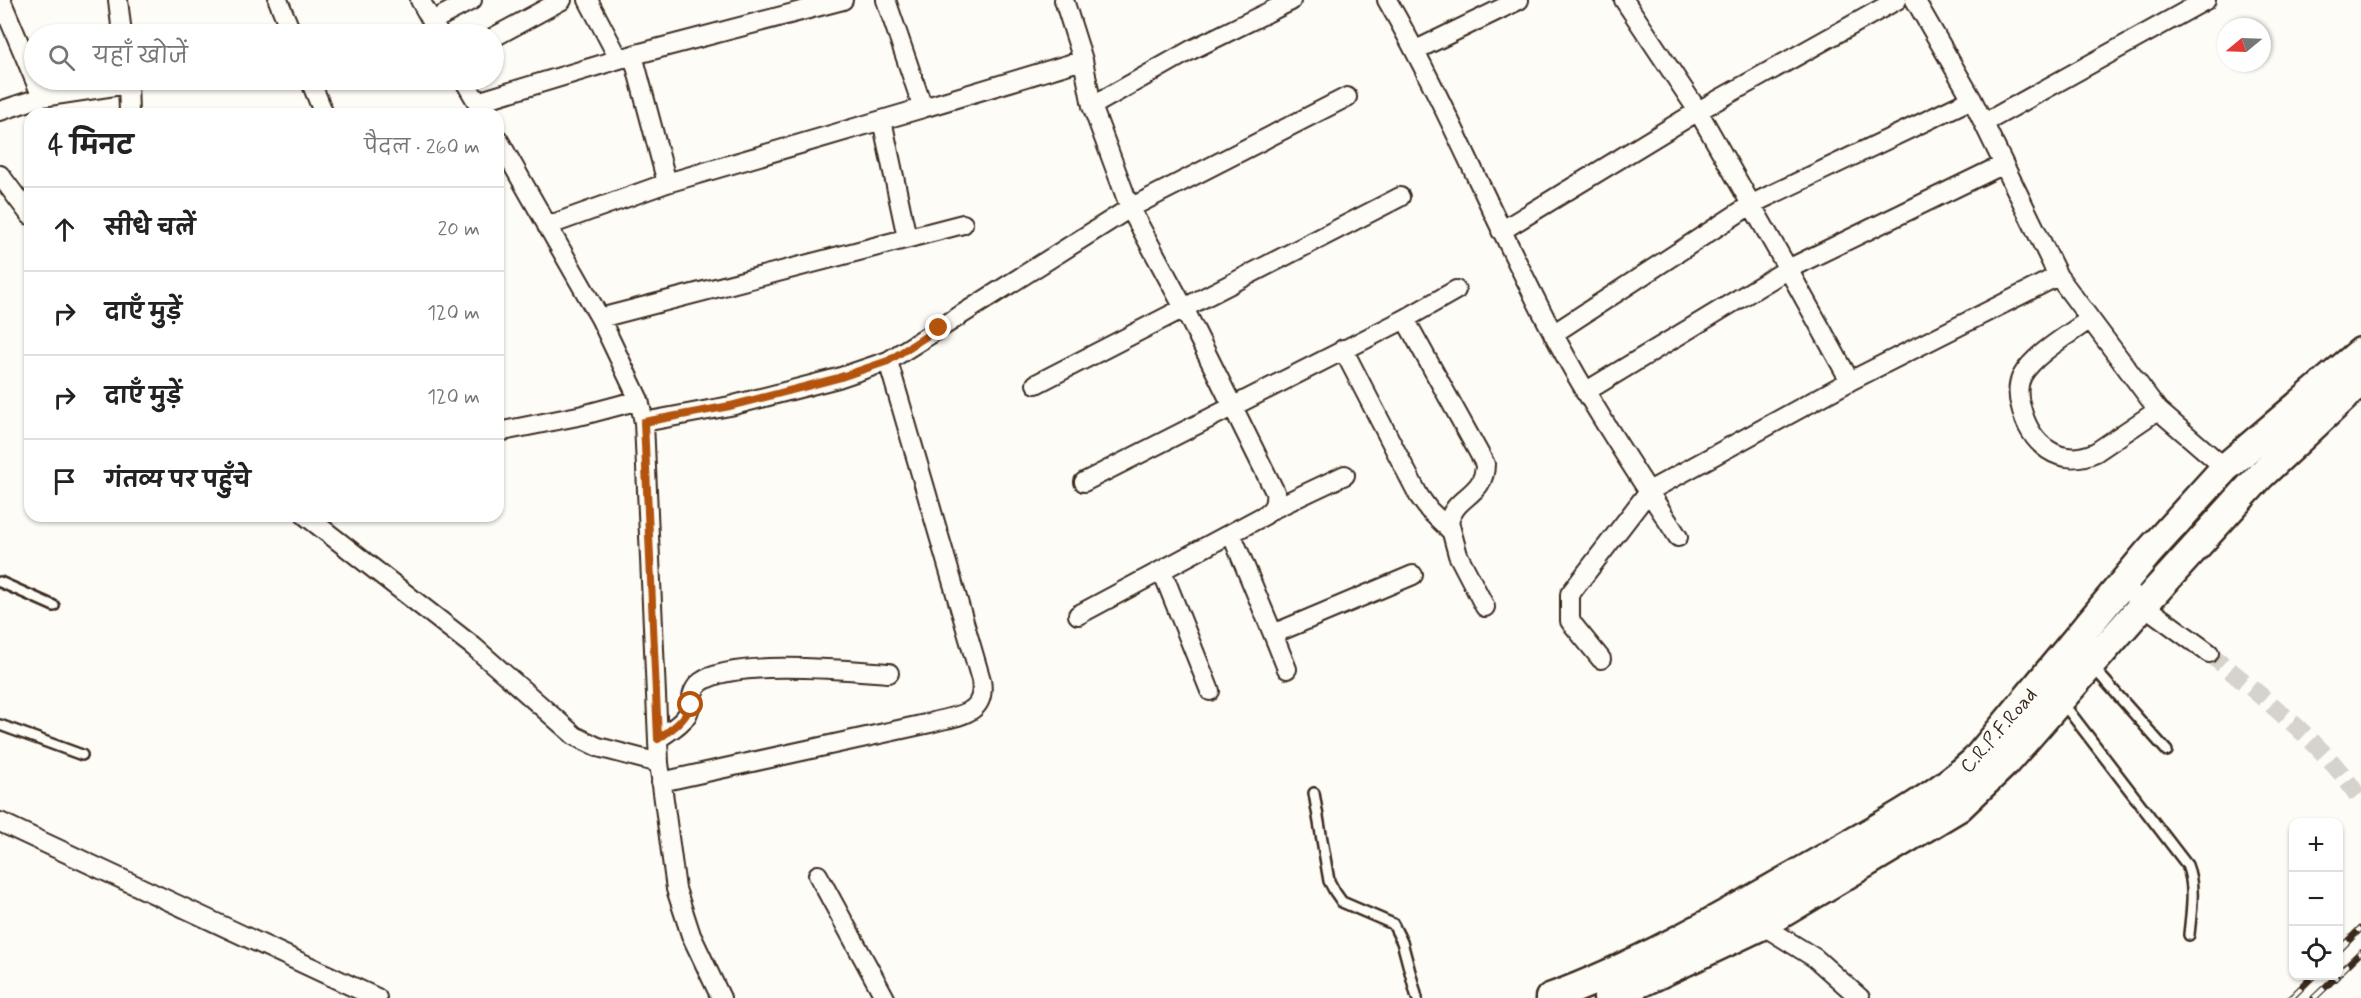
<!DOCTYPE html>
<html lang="hi">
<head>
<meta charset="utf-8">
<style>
	:root { --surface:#fff; --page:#f2f2f2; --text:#222; --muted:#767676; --line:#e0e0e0 }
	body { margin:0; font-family:Mynerve,"Playpen Sans Deva",sans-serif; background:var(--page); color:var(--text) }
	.controls { position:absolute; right:18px; bottom:18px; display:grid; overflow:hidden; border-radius:12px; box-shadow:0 2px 4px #0004 }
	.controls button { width:54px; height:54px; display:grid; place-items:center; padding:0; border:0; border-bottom:2px solid var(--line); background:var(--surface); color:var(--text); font:30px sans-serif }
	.compass { position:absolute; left:2217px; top:18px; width:54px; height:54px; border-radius:50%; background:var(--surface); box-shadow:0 2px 4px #0004; rotate:251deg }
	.stop { position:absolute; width:18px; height:18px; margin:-14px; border:4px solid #b45309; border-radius:50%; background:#fff }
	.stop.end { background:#b45309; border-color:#fff; box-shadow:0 2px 6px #0008 }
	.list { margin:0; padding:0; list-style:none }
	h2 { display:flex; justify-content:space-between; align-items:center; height:78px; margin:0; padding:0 24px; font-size:26px }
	h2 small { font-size:20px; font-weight:400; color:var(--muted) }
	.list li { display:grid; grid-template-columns:39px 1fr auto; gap:18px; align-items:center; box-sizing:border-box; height:84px; padding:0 24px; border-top:2px solid var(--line) }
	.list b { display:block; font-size:22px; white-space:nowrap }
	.list em { font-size:20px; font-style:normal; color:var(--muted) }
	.icon { flex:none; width:33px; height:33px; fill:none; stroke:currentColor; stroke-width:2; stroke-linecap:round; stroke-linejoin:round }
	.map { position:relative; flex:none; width:2361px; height:998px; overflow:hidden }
	.search { position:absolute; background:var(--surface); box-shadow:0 2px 4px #0004; left:24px; top:24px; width:480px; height:66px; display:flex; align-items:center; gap:15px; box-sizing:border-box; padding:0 21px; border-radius:33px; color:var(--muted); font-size:22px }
	.panel { position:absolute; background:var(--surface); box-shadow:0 2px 4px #0004; left:24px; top:108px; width:480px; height:414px; border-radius:18px }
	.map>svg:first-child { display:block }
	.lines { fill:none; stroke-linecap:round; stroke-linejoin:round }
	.street-tunnel { stroke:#d6d2cc; stroke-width:18; stroke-dasharray:18 9; stroke-linecap:butt }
	.lane-casing { stroke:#3b2a1e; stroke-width:14 }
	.street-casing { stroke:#3b2a1e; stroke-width:22 }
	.primary-casing { stroke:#3b2a1e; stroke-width:33 }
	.lane { stroke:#fdfcf7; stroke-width:9 }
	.street { stroke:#fdfcf7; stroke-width:18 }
	.primary { stroke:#fdfcf7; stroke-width:28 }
	.rail-casing { stroke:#3b2a1e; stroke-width:7 }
	.rail { stroke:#fdfcf7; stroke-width:4.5; stroke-dasharray:14; stroke-linecap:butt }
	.route { stroke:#b45309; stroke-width:8 }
	.labels { text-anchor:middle; stroke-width:4.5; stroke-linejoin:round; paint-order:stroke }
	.street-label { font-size:20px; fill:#3b2a1e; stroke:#fdfcf7 }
</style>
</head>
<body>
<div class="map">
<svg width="2361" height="998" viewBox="0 0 2361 998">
	<rect width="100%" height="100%" fill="#fdfcf7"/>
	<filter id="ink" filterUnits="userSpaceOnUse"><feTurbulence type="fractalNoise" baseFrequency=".0167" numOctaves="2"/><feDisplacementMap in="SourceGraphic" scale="12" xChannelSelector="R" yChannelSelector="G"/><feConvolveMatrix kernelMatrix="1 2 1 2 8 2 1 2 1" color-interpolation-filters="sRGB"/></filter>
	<g filter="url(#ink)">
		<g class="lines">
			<path class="street-tunnel" d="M2209 653C2260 696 2326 744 2361 801"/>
			<g class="lane-casing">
				<path id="lane" d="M0 582 54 606
					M2092 666 2167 751
					M2062 702 2187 865C2196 888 2191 912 2189 935
					M0 725 82 755
					M1314 793 1329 881 1335 892 1342 902 1393 924 1402 942 1417 998"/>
			</g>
			<g class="street-casing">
				<path id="street" d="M1 0 42 97
					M118 0 122 34
					M278 0 292 34
					M420 0 439 34
					M588 0 619 59
					M886 0 923 108 1083 60 1092 106 1130 208 1184 308 1275 492C1276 504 1274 508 1265 515L1078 615
					M1064 0 1083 60
					M1387 0C1449 108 1495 225 1554 335 1591 405 1635 470 1678 537
					M1915 0 1972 99 2058 276 2158 410 2225 468
					M432 21 472 0
					M494 37 562 0
					M1416 50 1519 0
					M633 55 667 183
					M128 80 129 114
					M310 80 324 114
					M464 80 484 114
					M477 102 633 55 843 0
					M1092 106 1191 50 1291 1
					M0 111 42 97 128 84
					M882 120 907 238
					M1984 123 2206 0
					M498 139 600 318 639 400 644 422 659 763 676 889 691 935 721 998
					M2002 165 1788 269 1850 381 2058 276
					M0 175 30 215
					M547 226 667 183 923 108
					M1501 231 1698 111 1897 0
					M600 318 963 224
					M1405 319 1485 464C1485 496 1455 495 1449 522L1458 555 1485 607
					M2090 319C2070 334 2034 354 2022 376 2017 385 2018 398 2021 407 2030 444 2059 469 2096 452L2158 410
					M1553 334 1752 204 1972 99
					M1343 349 1419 496 1429 510 1450 530
					M1036 384 1400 197
					M1585 392 1788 269 1698 111 1624 0
					M644 422 730 406 838 378 888 361 1130 208 1347 97
					M498 432 583 415 639 400
					M1084 482 1405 319 1456 290
					M1273 509 1345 475
					M306 516 474 647 575 736 598 747 659 763
					M1231 533 1273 634 1413 575
					M1162 571 1210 691
					M2123 583 2143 605 2209 653
					M1273 634 1287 669
					M1601 659 1570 621V594L1649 491 1850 381
					M658 739C667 732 680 726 687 715 693 704 689 691 701 682 732 659 848 670 889 673
					M661 782 930 723C957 715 987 716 981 680L888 361
					M0 822 377 998
					M818 875 885 998
					M1762 925 1815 958 1860 998"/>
			</g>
			<g class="primary-casing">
				<path id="primary" d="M1550 998C1645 963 1734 910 1822 860 1874 830 1930 802 1975 761L2148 553 2225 468 2361 352
					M1608 998 1762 925 1959 807 2005 763 2143 605 2260 476 2361 381"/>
			</g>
			<use href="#lane" class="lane"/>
			<use href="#street" class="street"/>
			<use href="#primary" class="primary"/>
			<g class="rail-casing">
				<path id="rail" d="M2338 951 2361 928
					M2338 974 2361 952
					M2291 998 2313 976
					M2314 998 2337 976"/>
			</g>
			<use href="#rail" class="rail"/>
		</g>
	</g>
	<g class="lines" filter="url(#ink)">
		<path class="route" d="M691 705C684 722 672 729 658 739L644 422 730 406 838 378 888 361 939 328"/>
	</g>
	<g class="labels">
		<g class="street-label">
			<text transform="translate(1998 730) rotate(-49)" y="7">C.R.P.F.Road</text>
		</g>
	</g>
</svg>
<div class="controls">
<button>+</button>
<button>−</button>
<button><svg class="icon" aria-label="locate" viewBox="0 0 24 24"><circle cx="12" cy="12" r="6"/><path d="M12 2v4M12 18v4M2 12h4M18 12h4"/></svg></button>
</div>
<svg class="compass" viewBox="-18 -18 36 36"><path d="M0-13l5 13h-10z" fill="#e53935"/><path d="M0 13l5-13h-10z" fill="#767676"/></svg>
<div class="stop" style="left:691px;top:705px"></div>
<div class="stop end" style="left:939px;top:328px"></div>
<div class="search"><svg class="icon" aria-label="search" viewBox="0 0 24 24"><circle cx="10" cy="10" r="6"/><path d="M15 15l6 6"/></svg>यहाँ खोजें</div>
<section class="panel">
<h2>4 मिनट<small>पैदल · 260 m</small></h2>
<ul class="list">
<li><svg class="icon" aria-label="ahead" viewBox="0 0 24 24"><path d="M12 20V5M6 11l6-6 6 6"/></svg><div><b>सीधे चलें</b></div><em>20 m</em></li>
<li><svg class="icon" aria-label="right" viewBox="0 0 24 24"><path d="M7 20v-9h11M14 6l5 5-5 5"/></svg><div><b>दाएँ मुड़ें</b></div><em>120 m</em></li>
<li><svg class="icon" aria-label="right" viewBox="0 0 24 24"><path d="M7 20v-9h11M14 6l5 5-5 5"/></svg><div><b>दाएँ मुड़ें</b></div><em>120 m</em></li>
<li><svg class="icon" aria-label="arrive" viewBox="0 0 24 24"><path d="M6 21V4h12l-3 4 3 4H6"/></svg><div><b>गंतव्य पर पहुँचे</b></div></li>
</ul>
</section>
</div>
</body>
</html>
